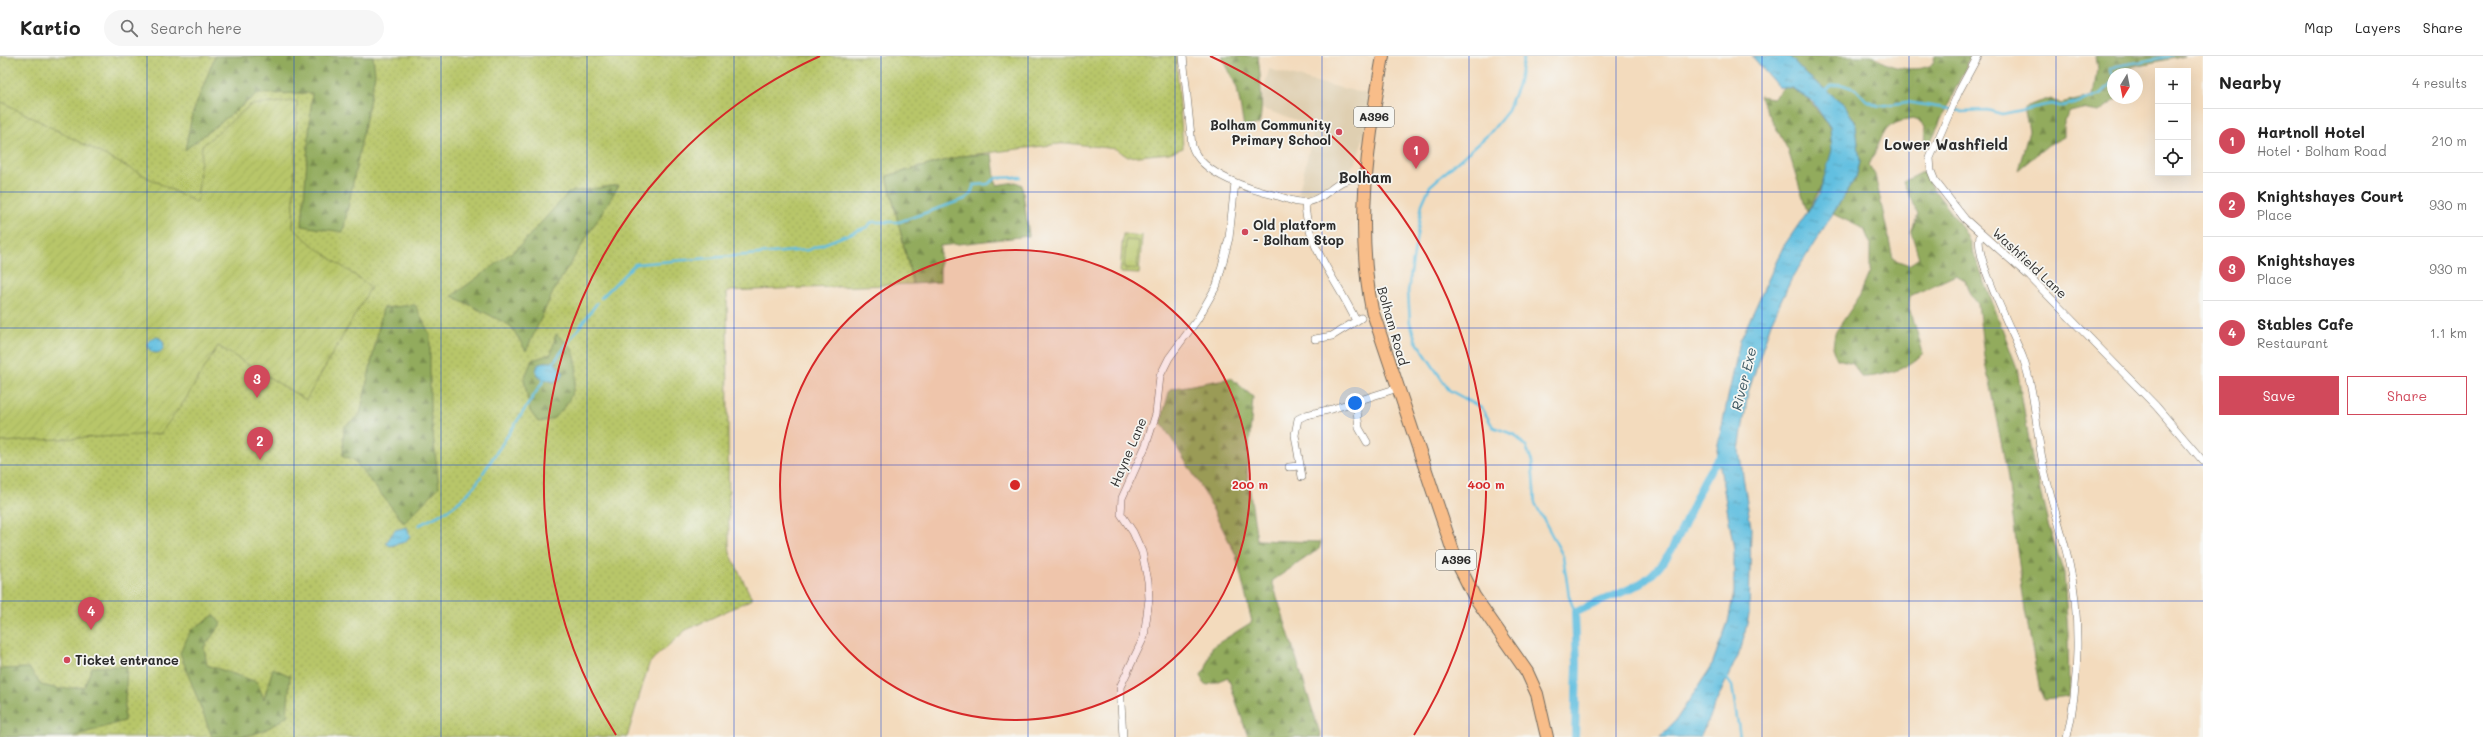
<!DOCTYPE html>
<html lang="en">
<head>
<meta charset="utf-8">
<style>
	:root { --surface:#fff; --page:#f6f6f6; --text:#222; --muted:#767676; --line:#e0e0e0; --accent:#d1495b }
	body { margin:0; font-family:Mali,sans-serif; background:var(--page); color:var(--text) }
	.controls { position:absolute; right:12px; top:12px; display:grid; overflow:hidden; border-radius:0px; box-shadow:0 4px 16px #0002 }
	.controls button { width:36px; height:36px; display:grid; place-items:center; padding:0; border:0; border-bottom:1px solid var(--line); background:var(--surface); color:var(--text); font:20px sans-serif }
	.compass { position:absolute; left:2107px; top:12px; width:36px; height:36px; border-radius:50%; background:var(--surface); box-shadow:0 4px 16px #0002; rotate:190deg }
	.you { position:absolute; left:1355px; top:347px; width:14px; height:14px; margin:-10px; border:3px solid #fff; border-radius:50%; background:#1a73e8; box-shadow:0 0 0 6px #1a73e833 }
	.badge { display:grid; place-items:center; width:26px; height:26px; border-radius:50%; background:var(--accent); color:#fff; font-size:13px; font-weight:700 }
	.pin { position:absolute; translate:-50% -33px; filter:drop-shadow(0 1px 2px #0008) }
	.pin::after { content:''; position:absolute; top:21px; width:14px; height:12px; background:inherit; clip-path:polygon(0 0,100% 0,50% 100%) }
	.list { margin:0; padding:0; list-style:none }
	h2 { display:flex; justify-content:space-between; align-items:center; height:52px; margin:0; padding:0 16px; font-size:17px }
	h2 small { font-size:13px; font-weight:400; color:var(--muted) }
	.list li { display:grid; grid-template-columns:26px 1fr auto; gap:12px; align-items:center; box-sizing:border-box; height:64px; padding:0 16px; border-top:1px solid var(--line) }
	.list b { display:block; font-size:15px; white-space:nowrap }
	.list p { margin:0; font-size:13px; white-space:nowrap; color:var(--muted) }
	.list em { font-size:13px; font-style:normal; color:var(--muted) }
	.actions { display:flex; gap:8px; padding:12px 16px }
	.actions a { flex:1; padding:9px 0; border:1px solid var(--accent); border-radius:0px; text-align:center; font-size:14px; color:var(--accent) }
	.actions .main { background:var(--accent); color:#fff }
	.icon { flex:none; width:22px; height:22px; fill:none; stroke:currentColor; stroke-width:2; stroke-linecap:round; stroke-linejoin:round }
	.map { position:relative; flex:none; width:2203px; height:681px; overflow:hidden }
	header { display:flex; align-items:center; gap:24px; box-sizing:border-box; height:56px; padding:0 20px; background:var(--surface); border-bottom:1px solid var(--line) }
	header strong { font-size:19px }
	nav { display:flex; gap:22px; margin-inline-start:auto; font-size:14px }
	.search { width:280px; height:36px; background:var(--page); display:flex; align-items:center; gap:10px; box-sizing:border-box; padding:0 14px; border-radius:22px; color:var(--muted); font-size:15px }
	main { display:flex }
	aside { flex:1; background:var(--surface) }
	.map>svg:first-child { display:block }
	.built { fill:#dfcfb1 }
	.grass { fill:url(#grass-dots); stroke:#72784a }
	.forest { fill:url(#forest-firs); stroke:#5e6b44 }
	.garden { fill:url(#garden-furrows); stroke:#72784a }
	.pitch { fill:#b8c669; stroke:#72784a }
	.water { fill:url(#water-ripples); stroke:#467586 }
	.lines { fill:none; stroke-linecap:round; stroke-linejoin:round }
	.stream { stroke:#62bfe0; stroke-width:2.5 }
	.canal { stroke:#62bfe0; stroke-width:8 }
	.street-casing { stroke:#71695e; stroke-width:8 }
	.primary-casing { stroke:#71695e; stroke-width:14 }
	.street { stroke:#fff; stroke-width:7 }
	.primary { stroke:#f8bd89; stroke-width:12 }
	.grid { fill:none; stroke:#1d4ed8; stroke-width:1; stroke-opacity:0.55 }
	.ring { fill:none; stroke:#d62828; stroke-width:2 }
	.poi-dot { fill:#d1495b; stroke:#f6f6f2; stroke-width:1.5 }
	.labels { text-anchor:middle; stroke-width:3.5; stroke-linejoin:round; paint-order:stroke }
	.shield { fill:#f6f6f2; stroke:#686867; stroke-width:1 }
	.shield-label { font-size:12px; font-weight:bold; fill:#2b2b2b }
	.poi-label { font-size:13px; font-weight:bold; fill:#2b2b2b; stroke:#f6f6f2; text-anchor:start }
	.street-label { font-size:13px; fill:#2b2b2b; stroke:#f6f6f2 }
	.water-label { font-size:14px; font-style:italic; fill:#3c5761; stroke:#f6f6f2 }
	.quarter-label { font-size:15px; font-weight:bold; fill:#2b2b2b; stroke:#f6f6f2 }
	.centre { fill:#d62828; stroke:#f6f6f2; stroke-width:2 }
	.ring-label { font-size:12px; text-anchor:middle; font-weight:bold; fill:#d62828; stroke:#f6f6f2; stroke-width:3.5; stroke-linejoin:round; paint-order:stroke }
</style>
</head>
<body>
<header>
<strong>Kartio</strong>
<div class="search"><svg class="icon" aria-label="search" viewBox="0 0 24 24"><circle cx="10" cy="10" r="6"/><path d="M15 15l6 6"/></svg>Search here</div>
<nav><a>Map</a><a>Layers</a><a>Share</a></nav>
</header>
<main>
<div class="map">
<svg width="2203" height="681" viewBox="0 0 2203 681">
	<defs>
		<pattern id="grass-dots" width="8" height="8" patternUnits="userSpaceOnUse"><rect width="8" height="8" fill="#b8c669"/><path d="M2 2h.1M6 6h.1" fill="none" stroke="#9eaa5b" stroke-width="1.8" stroke-linecap="round"/></pattern>
		<pattern id="forest-firs" width="22" height="20" patternUnits="userSpaceOnUse"><rect width="22" height="20" fill="#92ab5d"/><path d="M5 1l3.5 6h-7zM16 11l3.5 6h-7z" fill="#778b4d"/></pattern>
		<pattern id="garden-furrows" width="10" height="10" patternUnits="userSpaceOnUse"><rect width="10" height="10" fill="#b8c669"/><path d="M-1 1l2-2M0 10L10 0M9 11l2-2" fill="none" stroke="#9eaa5b"/></pattern>
		<pattern id="water-ripples" width="26" height="14" patternUnits="userSpaceOnUse"><rect width="26" height="14" fill="#62bfe0"/><path d="M2 4q2-2 4 0t4 0M15 11q2-2 4 0t4 0" fill="none" stroke="#519bb6"/></pattern>
	</defs>
	<rect width="100%" height="100%" fill="#f6f6f2"/>
	<filter id="ink" filterUnits="userSpaceOnUse"><feTurbulence type="fractalNoise" baseFrequency=".025" numOctaves="2"/><feDisplacementMap in="SourceGraphic" scale="8" xChannelSelector="R" yChannelSelector="G"/><feConvolveMatrix kernelMatrix="1 2 1 2 8 2 1 2 1" color-interpolation-filters="sRGB"/></filter>
	<filter id="wash" filterUnits="userSpaceOnUse"><feTurbulence type="fractalNoise" baseFrequency=".012" numOctaves="4" result="noise"/><feDisplacementMap in="SourceGraphic" scale="16" xChannelSelector="R" yChannelSelector="G"/><feGaussianBlur stdDeviation="0.9" result="paint"/><feColorMatrix in="noise" values="0 0 0 0 0 0 0 0 0 0 0 0 0 0 0 0 0 1.4 0 .05"/><feComposite in="paint" operator="in"/></filter>
	<g filter="url(#wash)">
		<rect width="100%" height="100%" fill="#f3dbbd"/>
		<path class="built" d="M1269 13 1316 26 1372 39 1363 83 1356 106 1348 114 1322 132 1306 140 1298 139 1315 70 1259 52Z"/>
		<path class="grass" d="M0 0H1176L1183 92 1169 97 1128 101 1116 93 1067 87 962 100 887 120 913 228 727 235 729 488 730 497 752 543 686 574 654 602 649 608 627 681H0Z
			M1123 178 1142 180 1139 218 1120 217Z"/>
		<path class="forest" d="M215 0H373L375 18 343 176 302 170 312 37 257 38 185 94 192 59Z
			M1222 0H1258C1260 17 1264 53 1259 68L1244 71 1237 32Z
			M1789 0H1875C1886 13 1919 17 1933 8L1935 0H1971L1928 91 1924 92 1925 71 1917 63C1880 65 1883 81 1869 109L1875 119 1893 203 1909 209 1919 202 1911 176 1918 159 1903 126 1923 116C1936 141 1959 161 1970 187L2017 312 2032 402 2048 468 2064 517 2068 577 2069 640 2044 643 2040 635 2025 554 2007 416 1984 300 1978 248 1969 236 1965 224 1956 219 1910 240 1909 248 1923 297C1909 313 1882 321 1861 321L1853 307 1837 303 1833 291 1835 277 1859 241 1870 215V187L1864 173 1833 158 1856 121 1860 106 1856 70 1845 49 1807 19Z
			M2095 0H2185L2134 10 2125 14 2124 18H2113V42H2118L2099 56 2082 53 2070 56 2064 64V81L2048 89 2018 114 2029 75 2024 51 2051 42 2061 48 2093 40 2097 13Z
			M1784 31C1798 33 1809 42 1816 53 1820 59 1826 64 1829 71 1841 95 1821 135 1807 155L1788 94 1759 40 1773 42Z
			M992 98 996 129 1016 126 1022 129 1029 180 940 190V226L913 228 887 120 962 100Z
			M619 129 554 234 526 295 511 270 452 240 519 191 569 136Z
			M415 249 430 279V352L439 431 404 467 353 403 343 400 344 371 360 359 383 252Z
			M556 278C561 283 571 289 573 295 582 316 573 349 553 362 550 365 543 365 538 366L530 355 524 323 532 304 551 298Z
			M1231 322 1253 341 1247 416 1257 484 1321 486 1319 493 1272 525 1321 681H1248L1228 621 1208 629 1203 627 1201 619 1206 612 1212 591 1252 566 1236 499 1202 432 1161 366 1170 333Z
			M214 559 221 568 204 591 207 609 257 626 264 643 273 612 290 620 287 660C258 681 248 681 212 681L180 597 191 574Z
			M127 610 124 665 71 681H0V613L29 612 41 629 59 633 84 631 92 611Z"/>
		<path class="garden" d="M0 45 197 147 202 90 250 49 297 45 293 172 315 191 371 231 306 344 218 290 185 344 160 378 0 386Z"/>
		<path class="pitch" d="M1126 184 1139 185 1137 213 1124 212Z"/>
		<path class="water" d="M1752 0H1789L1807 19 1845 49 1856 70 1860 106 1856 121 1791 224 1771 267 1748 337 1739 394 1751 471 1749 559 1741 593 1700 681H1660L1676 664 1711 611 1728 566 1734 536V494L1717 393 1740 285 1783 191 1819 139 1832 94 1830 71 1812 45 1792 32 1778 31Z
			M148 289a8 8 0 1 1 16 0a8 8 0 1 1-16 0Z
			M543 306H554L563 316 561 322 554 326 540 322 536 315 538 309Z
			M407 471 410 480 405 486 390 490 386 487 395 474Z"/>
		<g class="lines">
			<path class="stream" d="M1524 0 1518 29 1507 56 1490 77 1430 130 1422 148 1408 235 1410 267 1416 285 1449 334 1482 352 1493 371 1515 379 1526 391 1532 406 1535 447 1563 500 1569 540 1575 557
				M2113 19 2110 13 2117 10 2172 0
				M1825 36 1831 30 1840 28 1856 33 1866 44 1879 50 1907 46 1961 55 1987 54 2002 58 2051 48 2062 51 2074 48 2101 38 2113 26
				M601 242 635 208 808 194 867 171 872 166H899L965 143 970 139 974 129 988 128 996 122 1021 121
				M554 306 597 247
				M483 417 544 324
				M419 469C447 456 463 447 481 421
				M1725 620 1732 630 1740 681"/>
			<path class="canal" d="M1575 681 1577 608 1575 557C1595 546 1628 536 1644 525 1687 494 1690 428 1726 395"/>
		</g>
	</g>
	<g filter="url(#ink)">
		<g class="lines">
			<g class="street-casing">
				<path id="street" d="M1183 0 1192 90C1201 119 1252 134 1278 140 1288 143 1297 148 1308 146 1331 141 1335 119 1365 122
					M1978 0 1959 35 1930 102 1931 115 1935 125 1965 163 2030 221 2156 350 2203 405
					M1305 146C1306 191 1338 225 1356 265
					M1981 178C1970 195 2015 280 2023 302 2035 336 2036 373 2043 408 2050 442 2062 474 2069 507 2081 559 2079 630 2067 681
					M1315 283 1332 280 1361 262
					M1356 346 1359 372 1367 386
					M1289 411 1299 410
					M1302 421 1295 379 1298 363 1306 359 1332 353 1398 332
					M1123 681 1120 631 1144 581 1149 543 1148 525 1142 496 1133 476 1121 458 1122 442 1146 389 1156 358 1160 320 1169 302 1197 264 1217 229 1229 182 1235 127"/>
			</g>
			<g class="primary-casing">
				<path id="primary" d="M1383 0C1368 85 1355 169 1372 254L1456 504 1474 540 1527 616 1537 638 1547 681"/>
			</g>
			<use href="#street" class="street"/>
			<use href="#primary" class="primary"/>
		</g>
	</g>
	<path class="grid" d="M147 0V681M294 0V681M441 0V681M587 0V681M734 0V681M881 0V681M1028 0V681M1175 0V681M1322 0V681M1469 0V681M1616 0V681M1762 0V681M1909 0V681M2056 0V681M0 136H2203M0 272H2203M0 409H2203M0 545H2203"/>
	<circle cx="1015" cy="429" r="235" fill="#d62828" fill-opacity=".12"/>
	<g class="ring">
		<circle cx="1015" cy="429" r="235"/>
		<path d="M616 679A471 471 0 0 1 820 0M1210 0A471 471 0 0 1 1414 679"/>
	</g>
	<g class="poi-dot">
		<circle cx="1339" cy="76" r="4"/>
		<circle cx="1245" cy="176" r="4"/>
		<circle cx="67" cy="604" r="4"/>
	</g>
	<g class="labels">
		<g class="shield">
			<rect x="1354" y="51" width="40" height="20" rx="3"/>
			<rect x="1436" y="494" width="40" height="20" rx="3"/>
		</g>
		<g class="shield-label">
			<text x="1374" y="65">A396</text>
			<text x="1456" y="508">A396</text>
		</g>
		<g class="poi-label">
			<text x="1331" y="74" text-anchor="end">Bolham Community<tspan x="1331" dy="15">Primary School</tspan></text>
			<text x="1253" y="174">Old platform<tspan x="1253" dy="15">- Bolham Stop</tspan></text>
			<text x="75" y="609">Ticket entrance</text>
		</g>
		<g class="street-label">
			<text transform="translate(2030 207) rotate(43)" y="5">Washfield Lane</text>
			<text transform="translate(1393 270) rotate(74)" y="5">Bolham Road</text>
			<text transform="translate(1128 396) rotate(-67)" y="5">Hayne Lane</text>
		</g>
		<g class="water-label">
			<text transform="translate(1744 323) rotate(-76)" y="5">River Exe</text>
		</g>
		<g class="quarter-label">
			<text x="1946" y="94">Lower Washfield</text>
			<text x="1365" y="127">Bolham</text>
		</g>
	</g>
	<circle cx="1015" cy="429" r="6" class="centre"/>
	<g class="ring-label">
		<text x="1250" y="433">200 m</text>
		<text x="1486" y="433">400 m</text>
	</g>
</svg>
<div class="controls">
<button>+</button>
<button>−</button>
<button><svg class="icon" aria-label="locate" viewBox="0 0 24 24"><circle cx="12" cy="12" r="6"/><path d="M12 2v4M12 18v4M2 12h4M18 12h4"/></svg></button>
</div>
<svg class="compass" viewBox="-18 -18 36 36"><path d="M0-13l5 13h-10z" fill="#e53935"/><path d="M0 13l5-13h-10z" fill="#767676"/></svg>
<div class="you"></div>
<div class="pin badge" style="left:1416px;top:113px">1</div>
<div class="pin badge" style="left:260px;top:404px">2</div>
<div class="pin badge" style="left:257px;top:342px">3</div>
<div class="pin badge" style="left:91px;top:574px">4</div>
</div>
<aside>
<h2>Nearby<small>4 results</small></h2>
<ul class="list">
<li><span class="badge">1</span><div><b>Hartnoll Hotel</b><p>Hotel · Bolham Road</p></div><em>210 m</em></li>
<li><span class="badge">2</span><div><b>Knightshayes Court</b><p>Place</p></div><em>930 m</em></li>
<li><span class="badge">3</span><div><b>Knightshayes</b><p>Place</p></div><em>930 m</em></li>
<li><span class="badge">4</span><div><b>Stables Cafe</b><p>Restaurant</p></div><em>1.1 km</em></li>
</ul>
<div class="actions"><a class="main">Save</a><a>Share</a></div>
</aside>
</main>
</body>
</html>
